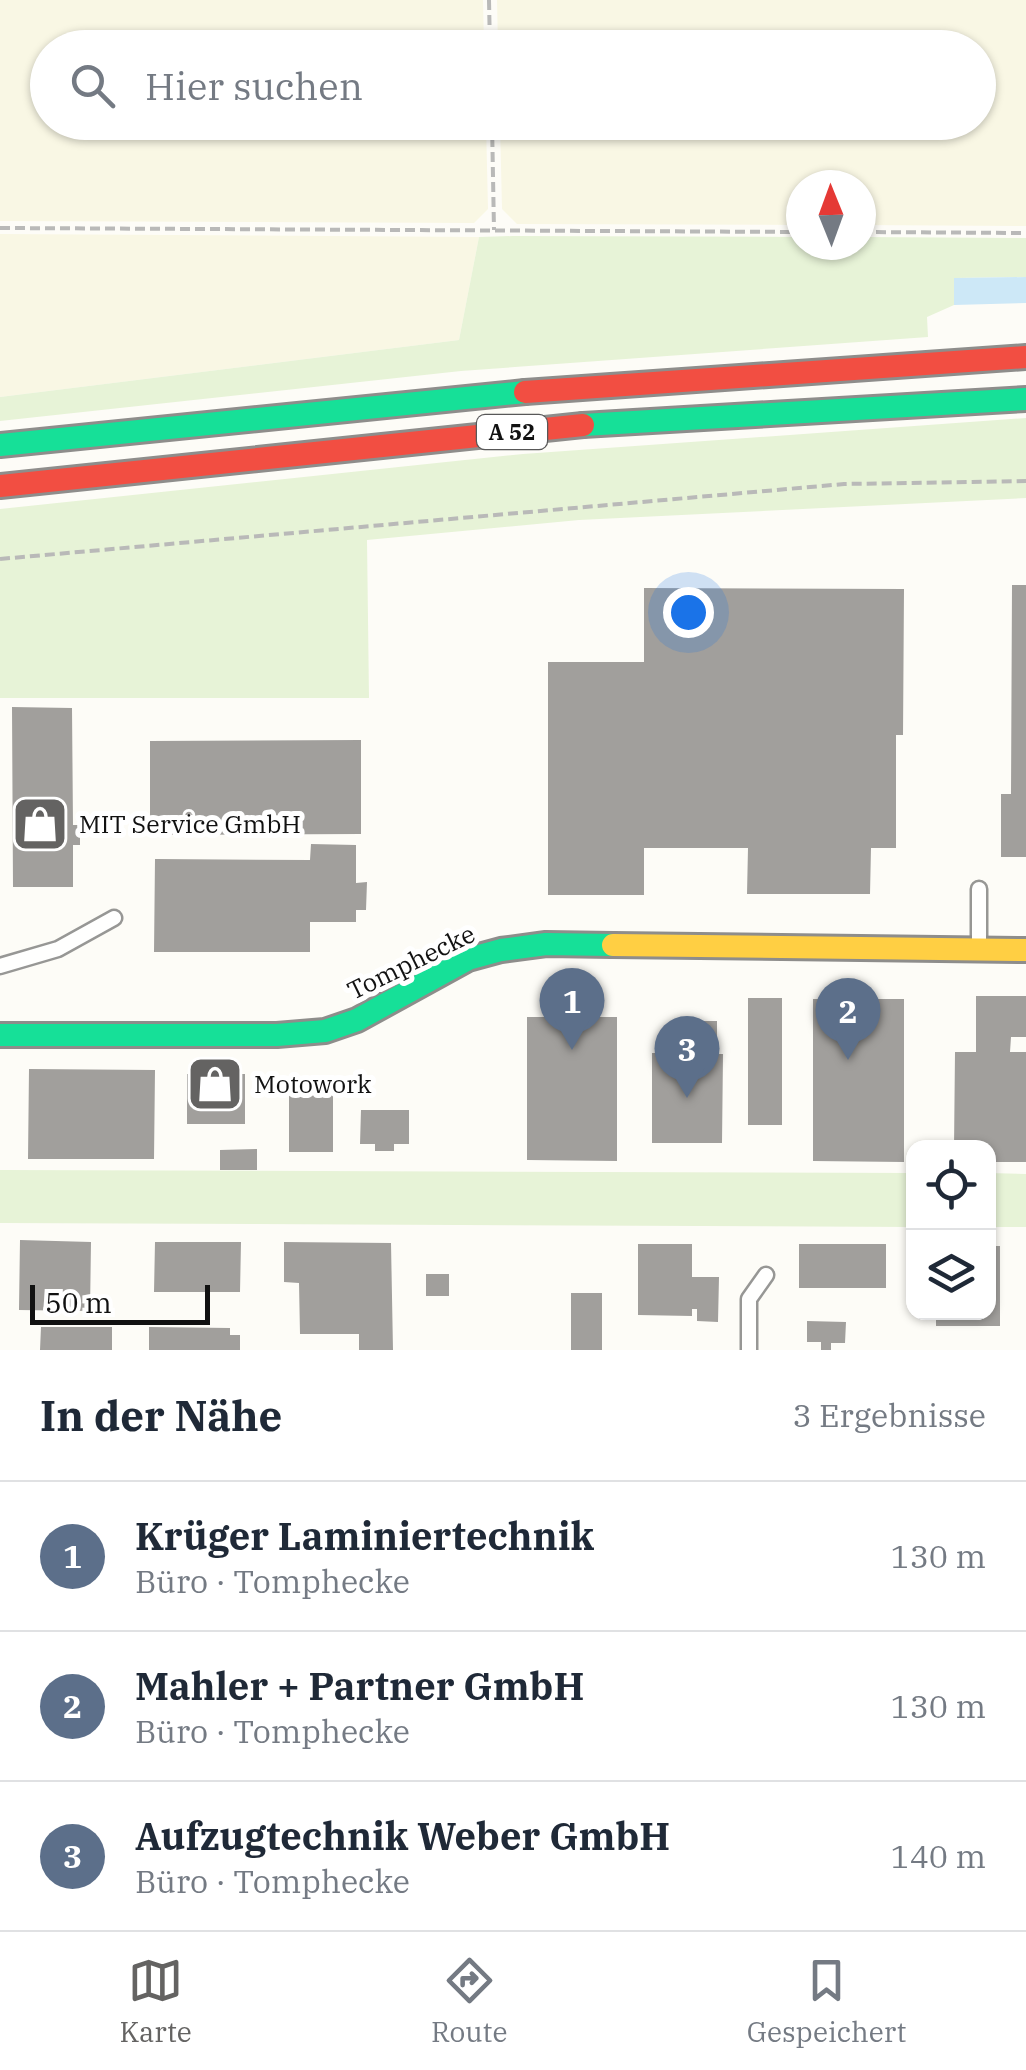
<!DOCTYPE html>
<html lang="de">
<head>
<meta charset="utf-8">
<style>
	:root { --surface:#fff; --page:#f6f6f7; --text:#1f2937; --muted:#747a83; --line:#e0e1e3; --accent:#646362 }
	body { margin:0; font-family:"IBM Plex Serif",serif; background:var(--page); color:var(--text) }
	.controls { position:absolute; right:30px; bottom:30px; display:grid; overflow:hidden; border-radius:20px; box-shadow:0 2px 8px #0004 }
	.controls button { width:90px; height:90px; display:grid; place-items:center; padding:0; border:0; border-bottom:2px solid var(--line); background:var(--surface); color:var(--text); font:50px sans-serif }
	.compass { position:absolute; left:786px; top:170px; width:90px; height:90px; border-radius:50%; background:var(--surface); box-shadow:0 2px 8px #0004; rotate:359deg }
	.scale { position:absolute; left:30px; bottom:25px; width:180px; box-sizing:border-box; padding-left:10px; border:5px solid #111; border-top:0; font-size:28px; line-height:35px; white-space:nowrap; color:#111; -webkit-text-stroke:8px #fff; paint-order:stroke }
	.you { position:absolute; left:688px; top:612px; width:35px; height:35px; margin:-25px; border:8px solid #fff; border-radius:50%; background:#1a73e8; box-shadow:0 0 0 15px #1a73e833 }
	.badge { display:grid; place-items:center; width:65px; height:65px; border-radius:50%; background:var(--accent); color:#fff; font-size:32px; font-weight:700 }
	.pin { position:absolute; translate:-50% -82px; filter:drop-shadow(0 2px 5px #0008) }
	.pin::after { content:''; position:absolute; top:52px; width:35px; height:30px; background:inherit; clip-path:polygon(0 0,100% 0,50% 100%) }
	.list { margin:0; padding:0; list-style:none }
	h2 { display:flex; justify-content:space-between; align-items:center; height:130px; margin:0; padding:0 40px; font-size:42px }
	h2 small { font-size:32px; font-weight:400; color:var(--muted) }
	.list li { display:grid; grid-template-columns:65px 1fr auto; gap:30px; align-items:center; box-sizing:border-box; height:150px; padding:0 40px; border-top:2px solid var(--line) }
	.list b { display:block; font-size:38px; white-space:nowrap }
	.list p { margin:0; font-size:32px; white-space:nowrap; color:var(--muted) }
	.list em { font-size:32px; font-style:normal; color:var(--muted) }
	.icon { flex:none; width:55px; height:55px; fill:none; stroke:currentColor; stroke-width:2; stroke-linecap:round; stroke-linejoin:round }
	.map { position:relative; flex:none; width:1026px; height:1350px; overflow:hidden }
	.search { position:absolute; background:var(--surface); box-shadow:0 2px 8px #0004; left:30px; right:30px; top:30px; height:110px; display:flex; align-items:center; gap:25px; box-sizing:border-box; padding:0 35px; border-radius:55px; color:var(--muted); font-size:38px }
	.sheet { height:580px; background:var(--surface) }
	nav { display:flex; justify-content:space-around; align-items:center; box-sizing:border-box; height:140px; border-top:2px solid var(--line); background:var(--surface); font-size:28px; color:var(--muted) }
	nav a { display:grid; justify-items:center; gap:5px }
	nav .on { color:var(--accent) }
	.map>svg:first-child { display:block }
	.farmland { fill:#f9f7e4 }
	.green { fill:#e7f3d7 }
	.water { fill:#cde8f7 }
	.building { fill:#a19f9c }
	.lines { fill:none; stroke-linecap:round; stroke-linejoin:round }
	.lane-casing { stroke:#979795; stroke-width:19 }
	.fast-casing { stroke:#8e8d8b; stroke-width:28 }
	.slow-casing { stroke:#8e8d8b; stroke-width:28 }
	.jam-casing { stroke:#8e8d8b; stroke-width:28 }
	.path { stroke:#b9b9b8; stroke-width:4; stroke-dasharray:10 5; stroke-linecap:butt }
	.lane { stroke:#fffffe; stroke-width:14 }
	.fast { stroke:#16e098; stroke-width:22 }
	.slow { stroke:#ffcf43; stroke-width:22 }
	.jam { stroke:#f24e42; stroke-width:22 }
	.labels { text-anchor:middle; stroke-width:10; stroke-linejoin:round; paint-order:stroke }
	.shield { fill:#fff; stroke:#585858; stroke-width:2.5 }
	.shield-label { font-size:22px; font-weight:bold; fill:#111 }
	.poi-label { font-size:25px; fill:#111; stroke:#fff; text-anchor:start }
	.street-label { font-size:25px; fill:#111; stroke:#fff }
</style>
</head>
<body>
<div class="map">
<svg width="1026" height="1350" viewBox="0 0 1026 1350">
	<rect width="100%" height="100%" fill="#fdfcf7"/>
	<path class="farmland" d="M0 0H483L484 47 48 48V122L486 123 488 209 474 223 0 221Z
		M497 0H1026V226L861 225V185H801V225L517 224 502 209 500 123 978 122V48L498 47Z
		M0 234 479 237 459 340 0 397Z"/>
	<path class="green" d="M513 236 801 237V245H861V237L1026 238V277L955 278 954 305 927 317 928 337 461 371 0 421V397L459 340 479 237Z
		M1026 418V498L579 520 367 540 369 698H0V509L523 454Z
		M0 1170 913 1173V1227L0 1223Z
		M989 1173 1026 1174V1227H989Z"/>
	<path class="water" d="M1026 277V303L954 305V278Z"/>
	<path class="building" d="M1012 585H1026V857H1001V794H1011Z
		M644 588 904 589 903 735H896V848H871L870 894H747L748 848H644V895H548V662H644Z
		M12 707 72 708 73 825H80V845H73V887H13Z
		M361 740V834L150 835V741Z
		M311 844 356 845V883L367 882 366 910H356V922H310V952H154L155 859 310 860Z
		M976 996H1026V1037H1011L1010 1052H1026V1162H989V1148H954L955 1052H976Z
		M748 998H782V1125H748Z
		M813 999H904V1162L813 1161Z
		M527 1017H617V1161L527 1160Z
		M696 1021H717V1054H723L722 1143H652V1053H696Z
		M29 1069 155 1070 154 1159H28Z
		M187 1074H245V1124H187Z
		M289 1076 333 1077V1152H289Z
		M361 1110H409V1144H394V1151H375V1144H360Z
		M257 1149V1170H220V1150Z
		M20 1240 91 1242 90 1311 19 1310Z
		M155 1242H241L240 1292H154Z
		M284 1242 391 1243 393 1350H359V1334H300L299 1283 284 1282Z
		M638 1244H692V1277H719L718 1322 697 1321V1309H692V1316L638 1315Z
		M799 1244H886V1288H799Z
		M989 1246H1000V1326H936V1312H989Z
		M426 1274H449V1296H426Z
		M571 1293H602V1350H571Z
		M807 1321 846 1322 845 1343H831V1350H821V1342H807Z
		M41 1327H112V1350H40Z
		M149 1327 230 1328V1335H240V1350H149Z"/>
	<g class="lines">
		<g class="lane-casing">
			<path id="lane" d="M979 889V949
				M0 966 58 949 114 918
				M749 1350V1299L766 1275"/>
		</g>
		<g class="fast-casing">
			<path id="fast" d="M583 425 1026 399
				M0 445 525 392
				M0 1035H277L325 1031 357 1020 468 959 501 950 546 944 613 945"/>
		</g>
		<g class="slow-casing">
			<path id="slow" d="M613 945 1026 950"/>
		</g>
		<g class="jam-casing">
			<path id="jam" d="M525 392 1026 357
				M0 486 583 425"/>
		</g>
		<path class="path" d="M489 0 490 48
			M492 122 494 230
			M0 228 801 232
			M861 232 1026 233
			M0 559 844 484 1026 481"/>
		<use href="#lane" class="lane"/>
		<use href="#fast" class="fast"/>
		<use href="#slow" class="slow"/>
		<use href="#jam" class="jam"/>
	</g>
	<defs>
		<g id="shop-square" transform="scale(2.875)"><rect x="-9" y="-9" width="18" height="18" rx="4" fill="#646362" stroke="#fff"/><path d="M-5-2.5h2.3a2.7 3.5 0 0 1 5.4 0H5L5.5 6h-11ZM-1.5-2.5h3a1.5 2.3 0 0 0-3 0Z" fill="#fff"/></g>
	</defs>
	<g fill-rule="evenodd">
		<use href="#shop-square" x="40" y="824"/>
		<use href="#shop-square" x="215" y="1084"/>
	</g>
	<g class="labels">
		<rect class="shield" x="477" y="415" width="70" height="34" rx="8"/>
		<g class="shield-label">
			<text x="512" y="440">A 52</text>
		</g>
		<g class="poi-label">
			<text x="79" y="833">MIT Service GmbH</text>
			<text x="254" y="1093">Motowork</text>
		</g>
		<g class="street-label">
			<text transform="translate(411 962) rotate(-26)" y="9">Tomphecke</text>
		</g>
	</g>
</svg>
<div class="controls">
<button><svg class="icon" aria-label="locate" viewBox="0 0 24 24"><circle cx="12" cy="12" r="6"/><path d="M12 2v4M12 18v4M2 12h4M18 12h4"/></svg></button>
<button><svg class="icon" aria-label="layers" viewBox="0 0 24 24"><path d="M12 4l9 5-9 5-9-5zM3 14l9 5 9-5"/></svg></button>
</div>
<svg class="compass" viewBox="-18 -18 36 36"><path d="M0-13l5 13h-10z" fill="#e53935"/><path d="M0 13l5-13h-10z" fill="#747a83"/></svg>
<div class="scale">50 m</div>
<div class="you"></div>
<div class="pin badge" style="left:572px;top:1050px;background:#5c6f8a">1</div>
<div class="pin badge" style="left:848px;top:1060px;background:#5c6f8a">2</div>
<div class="pin badge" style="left:687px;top:1098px;background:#5c6f8a">3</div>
<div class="search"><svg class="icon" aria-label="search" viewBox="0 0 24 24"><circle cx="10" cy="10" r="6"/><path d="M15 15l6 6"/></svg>Hier suchen</div>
</div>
<section class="sheet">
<h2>In der Nähe<small>3 Ergebnisse</small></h2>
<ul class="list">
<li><span class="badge" style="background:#5c6f8a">1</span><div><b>Krüger Laminiertechnik</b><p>Büro · Tomphecke</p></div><em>130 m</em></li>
<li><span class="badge" style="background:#5c6f8a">2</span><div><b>Mahler + Partner GmbH</b><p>Büro · Tomphecke</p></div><em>130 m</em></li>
<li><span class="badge" style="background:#5c6f8a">3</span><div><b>Aufzugtechnik Weber GmbH</b><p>Büro · Tomphecke</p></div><em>140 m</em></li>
</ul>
</section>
<nav>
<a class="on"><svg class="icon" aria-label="map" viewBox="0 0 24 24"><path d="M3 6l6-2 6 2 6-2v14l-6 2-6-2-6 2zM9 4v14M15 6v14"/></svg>Karte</a>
<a><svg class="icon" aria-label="directions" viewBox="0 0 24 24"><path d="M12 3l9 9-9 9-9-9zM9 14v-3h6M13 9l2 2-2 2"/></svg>Route</a>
<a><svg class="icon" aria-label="saved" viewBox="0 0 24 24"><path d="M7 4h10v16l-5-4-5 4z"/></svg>Gespeichert</a>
</nav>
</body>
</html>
